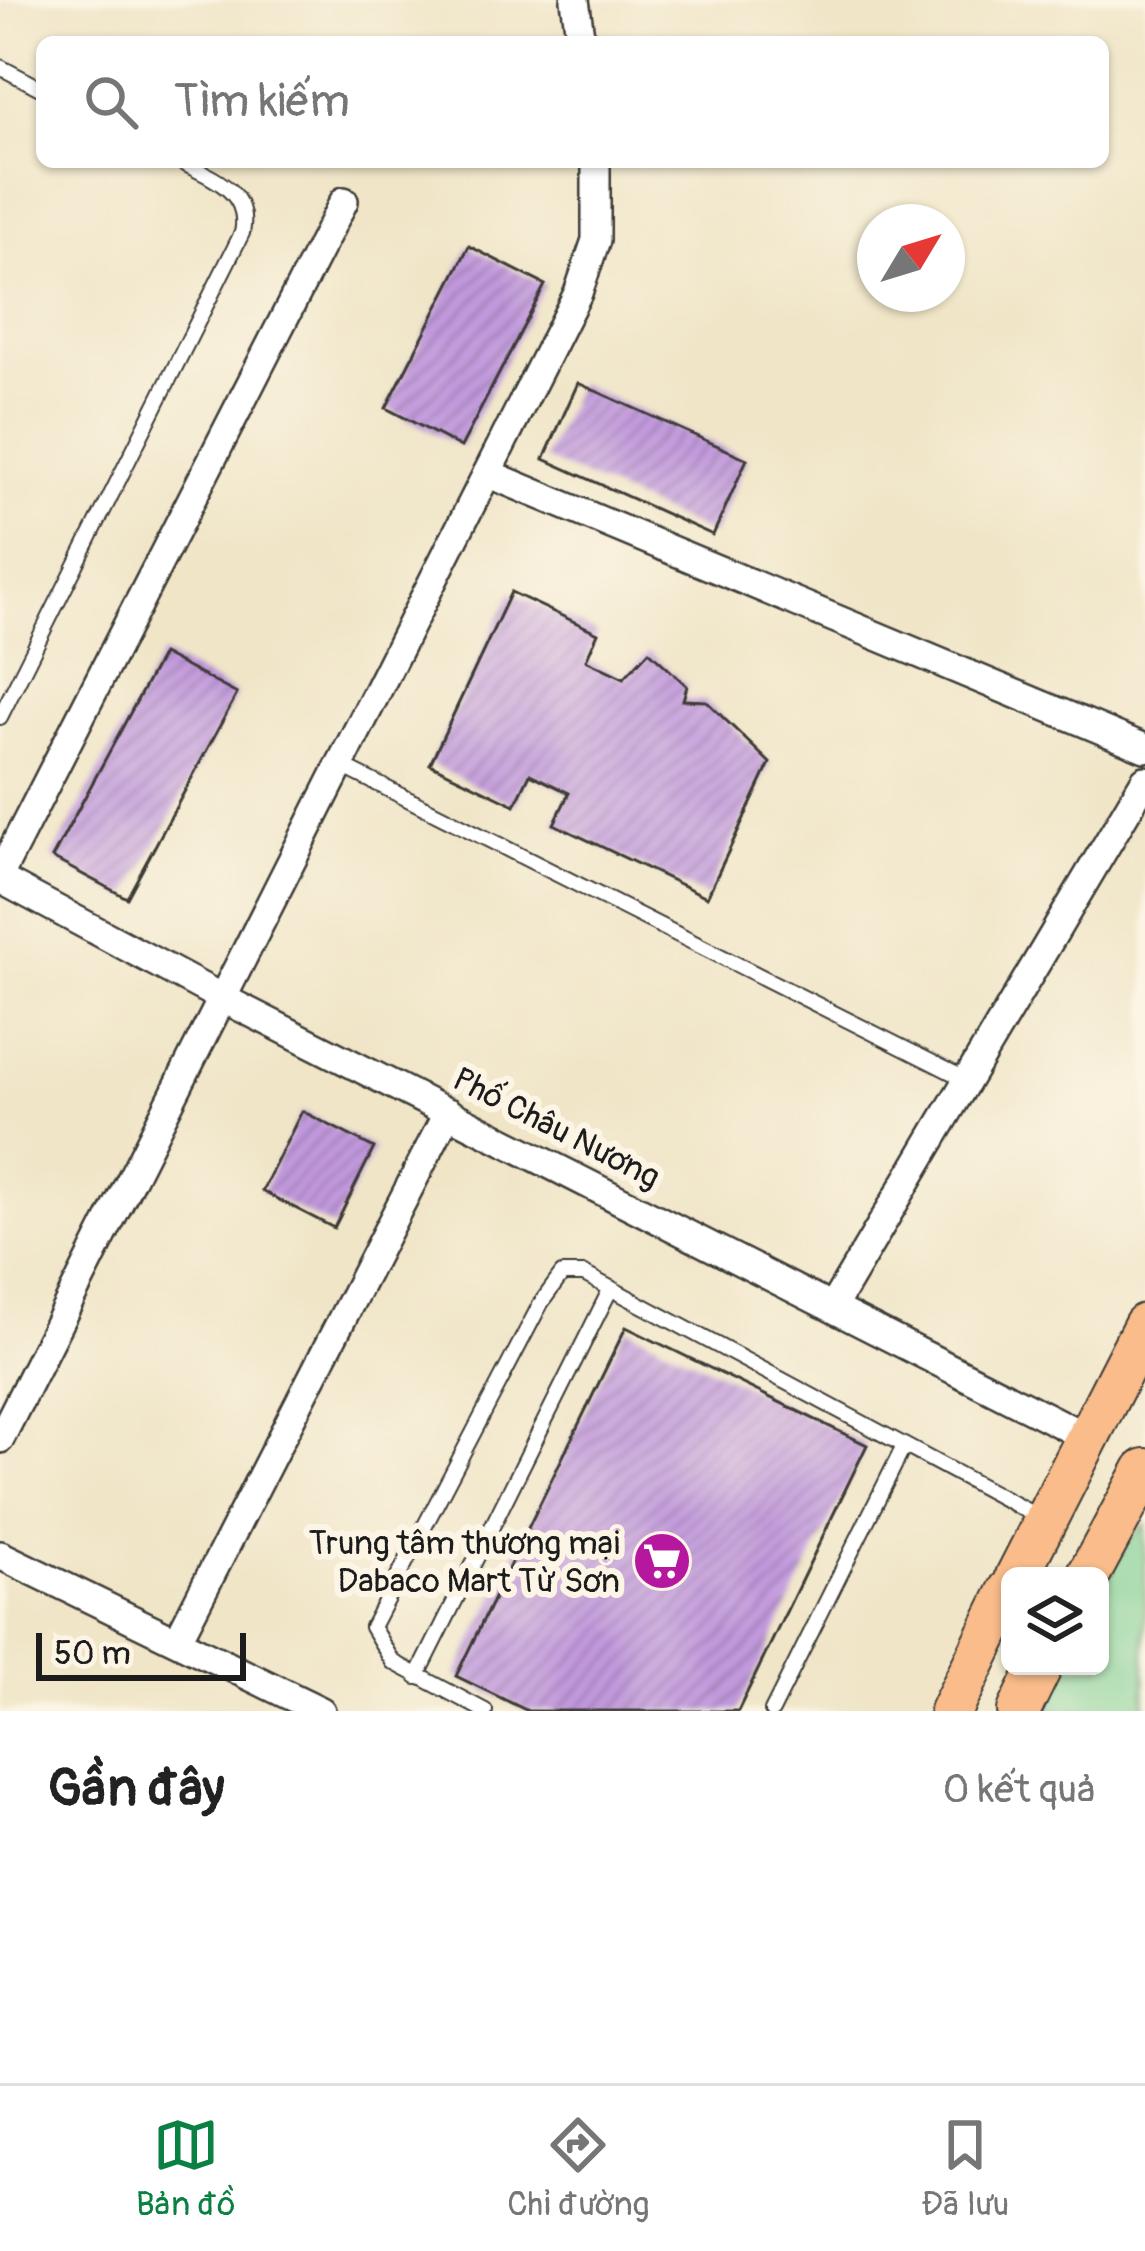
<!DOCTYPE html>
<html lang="vi">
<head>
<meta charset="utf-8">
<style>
	:root { --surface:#fff; --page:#f6f6f6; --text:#222; --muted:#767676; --line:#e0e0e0; --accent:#0b8043 }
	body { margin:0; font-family:Pangolin,sans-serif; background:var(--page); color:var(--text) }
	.controls { position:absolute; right:36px; bottom:36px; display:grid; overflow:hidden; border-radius:18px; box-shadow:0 3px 9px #0004 }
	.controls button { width:108px; height:108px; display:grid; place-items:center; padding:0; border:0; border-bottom:3px solid var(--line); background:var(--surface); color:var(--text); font:60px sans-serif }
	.compass { position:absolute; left:857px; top:204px; width:108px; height:108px; border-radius:50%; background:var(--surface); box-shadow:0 3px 9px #0004; rotate:52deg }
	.scale { position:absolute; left:36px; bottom:30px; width:210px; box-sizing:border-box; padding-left:12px; border:6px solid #1c1c1c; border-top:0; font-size:33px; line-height:42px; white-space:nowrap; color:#1c1c1c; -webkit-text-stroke:9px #fcf5e5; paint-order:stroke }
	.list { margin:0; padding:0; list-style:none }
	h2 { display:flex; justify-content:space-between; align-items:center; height:156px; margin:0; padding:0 48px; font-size:51px }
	h2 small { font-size:39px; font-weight:400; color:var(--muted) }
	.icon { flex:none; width:66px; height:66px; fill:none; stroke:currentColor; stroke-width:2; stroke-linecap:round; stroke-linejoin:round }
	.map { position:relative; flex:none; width:1145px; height:1711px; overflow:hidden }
	.search { position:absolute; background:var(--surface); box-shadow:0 3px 9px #0004; left:36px; right:36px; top:36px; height:132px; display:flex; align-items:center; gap:30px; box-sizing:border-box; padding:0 42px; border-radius:18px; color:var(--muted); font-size:45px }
	.sheet { height:372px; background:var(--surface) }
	nav { display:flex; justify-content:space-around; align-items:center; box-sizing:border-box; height:168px; border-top:3px solid var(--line); background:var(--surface); font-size:33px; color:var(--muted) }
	nav a { display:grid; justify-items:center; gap:6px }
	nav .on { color:var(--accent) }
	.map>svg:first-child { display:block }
	.green { fill:#7bce91; stroke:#4c7556; stroke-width:3 }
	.building { fill:url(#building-hatch) }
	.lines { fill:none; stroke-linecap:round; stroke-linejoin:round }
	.service-casing { stroke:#3c3a36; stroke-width:18 }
	.minor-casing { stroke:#3c3a36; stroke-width:32 }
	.primary-casing { stroke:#3c3a36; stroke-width:46 }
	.service { stroke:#fff; stroke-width:14 }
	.minor { stroke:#fff; stroke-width:27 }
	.primary { stroke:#f9bc8a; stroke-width:42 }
	.labels { text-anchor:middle; stroke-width:12; stroke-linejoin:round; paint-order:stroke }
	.street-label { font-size:33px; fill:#1c1c1c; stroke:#fcf5e5 }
	.poi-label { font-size:33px; fill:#1c1c1c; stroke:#fcf5e5; text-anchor:end }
</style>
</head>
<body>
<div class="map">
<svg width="1145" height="1711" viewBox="0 0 1145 1711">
	<defs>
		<pattern id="building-hatch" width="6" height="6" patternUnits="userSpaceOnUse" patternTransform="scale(3)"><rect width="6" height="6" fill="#c199dd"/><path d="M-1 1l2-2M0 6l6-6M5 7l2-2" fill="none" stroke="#9c7cb2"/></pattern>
	</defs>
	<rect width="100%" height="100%" fill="#fcf5e5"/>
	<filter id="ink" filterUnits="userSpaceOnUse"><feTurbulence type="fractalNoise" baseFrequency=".00833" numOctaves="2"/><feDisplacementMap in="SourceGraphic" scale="24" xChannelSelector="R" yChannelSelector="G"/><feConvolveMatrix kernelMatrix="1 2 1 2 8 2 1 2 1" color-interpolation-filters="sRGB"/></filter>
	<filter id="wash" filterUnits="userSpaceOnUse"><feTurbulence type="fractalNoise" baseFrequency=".004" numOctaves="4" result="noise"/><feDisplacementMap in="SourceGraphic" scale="48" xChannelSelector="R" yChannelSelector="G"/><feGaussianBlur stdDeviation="2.7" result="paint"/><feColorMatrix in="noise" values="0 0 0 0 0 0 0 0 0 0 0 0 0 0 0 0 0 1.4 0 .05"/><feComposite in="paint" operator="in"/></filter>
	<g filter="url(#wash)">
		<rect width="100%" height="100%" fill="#f0e5c7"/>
		<path class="green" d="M1145 1524V1711H1046L1068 1666H1100C1100 1614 1103 1562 1145 1524Z"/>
		<g id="blocks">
			<path class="building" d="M469 246 545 285 461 447 386 408Z
				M578 383 747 459 713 535 544 459Z
				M511 592 598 633 586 660 624 678 649 651 687 686 683 700 706 701 770 763 707 897 554 824 569 793 530 774 515 805 430 764Z
				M162 654 237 694 127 898 52 858Z
				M302 1111 374 1148 334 1228 262 1191Z
				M626 1327 867 1445 738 1711H528L456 1676Z"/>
		</g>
	</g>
	<g filter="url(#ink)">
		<use href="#blocks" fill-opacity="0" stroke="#3c3a36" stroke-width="3"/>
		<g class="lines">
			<g class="service-casing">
				<path id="service" d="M0 67 42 89
					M0 717 242 233C251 191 212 178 181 162
					M340 765 967 1080
					M417 1677 611 1288
					M485 1711 393 1662 372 1627 541 1303 562 1274H584L1040 1518
					M772 1711 904 1446"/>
			</g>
			<g class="minor-casing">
				<path id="minor" d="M575 0 581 42
					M487 473 1145 748
					M0 874 344 201
					M0 879 222 998 1084 1436
					M833 1306 1145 780
					M0 1439 578 293 596 240V162
					M0 1555 321 1711
					M177 1641 448 1112"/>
			</g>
			<g class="primary-casing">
				<path id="primary" d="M1017 1576 1145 1325
					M1088 1576 1145 1470
					M951 1711 1010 1590
					M1019 1711 1041 1666"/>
			</g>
			<use href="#service" class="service"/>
			<use href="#minor" class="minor"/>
			<use href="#primary" class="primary"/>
		</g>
	</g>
	<defs>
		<g id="supermarket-disc" transform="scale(3)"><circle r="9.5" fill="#b5179e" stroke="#fcf5e5"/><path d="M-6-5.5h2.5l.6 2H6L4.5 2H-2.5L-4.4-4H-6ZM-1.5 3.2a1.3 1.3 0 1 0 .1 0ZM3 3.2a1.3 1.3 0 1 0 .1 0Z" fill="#fff"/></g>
	</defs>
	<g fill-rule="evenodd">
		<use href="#supermarket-disc" x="662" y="1561"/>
	</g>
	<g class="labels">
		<g class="street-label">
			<text transform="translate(557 1127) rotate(27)" y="12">Phố Châu Nương</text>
		</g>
		<g class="poi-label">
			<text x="620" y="1554">Trung tâm thương mại<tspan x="620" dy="38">Dabaco Mart Từ Sơn</tspan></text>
		</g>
	</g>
</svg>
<div class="controls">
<button><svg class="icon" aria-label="layers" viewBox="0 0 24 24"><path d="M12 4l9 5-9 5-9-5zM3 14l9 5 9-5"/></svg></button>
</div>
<svg class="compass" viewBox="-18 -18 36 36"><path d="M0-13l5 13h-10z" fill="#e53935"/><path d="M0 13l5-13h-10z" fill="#767676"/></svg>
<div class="scale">50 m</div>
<div class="search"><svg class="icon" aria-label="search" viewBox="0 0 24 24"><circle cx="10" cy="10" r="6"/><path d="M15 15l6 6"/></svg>Tìm kiếm</div>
</div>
<section class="sheet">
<h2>Gần đây<small>0 kết quả</small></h2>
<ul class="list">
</ul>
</section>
<nav>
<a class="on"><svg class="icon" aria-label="map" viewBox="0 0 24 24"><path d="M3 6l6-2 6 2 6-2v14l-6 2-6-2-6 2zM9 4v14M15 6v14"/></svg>Bản đồ</a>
<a><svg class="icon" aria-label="directions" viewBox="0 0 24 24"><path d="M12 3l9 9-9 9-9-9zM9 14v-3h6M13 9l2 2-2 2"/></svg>Chỉ đường</a>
<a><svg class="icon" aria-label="saved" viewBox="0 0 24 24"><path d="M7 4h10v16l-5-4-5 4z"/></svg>Đã lưu</a>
</nav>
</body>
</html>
